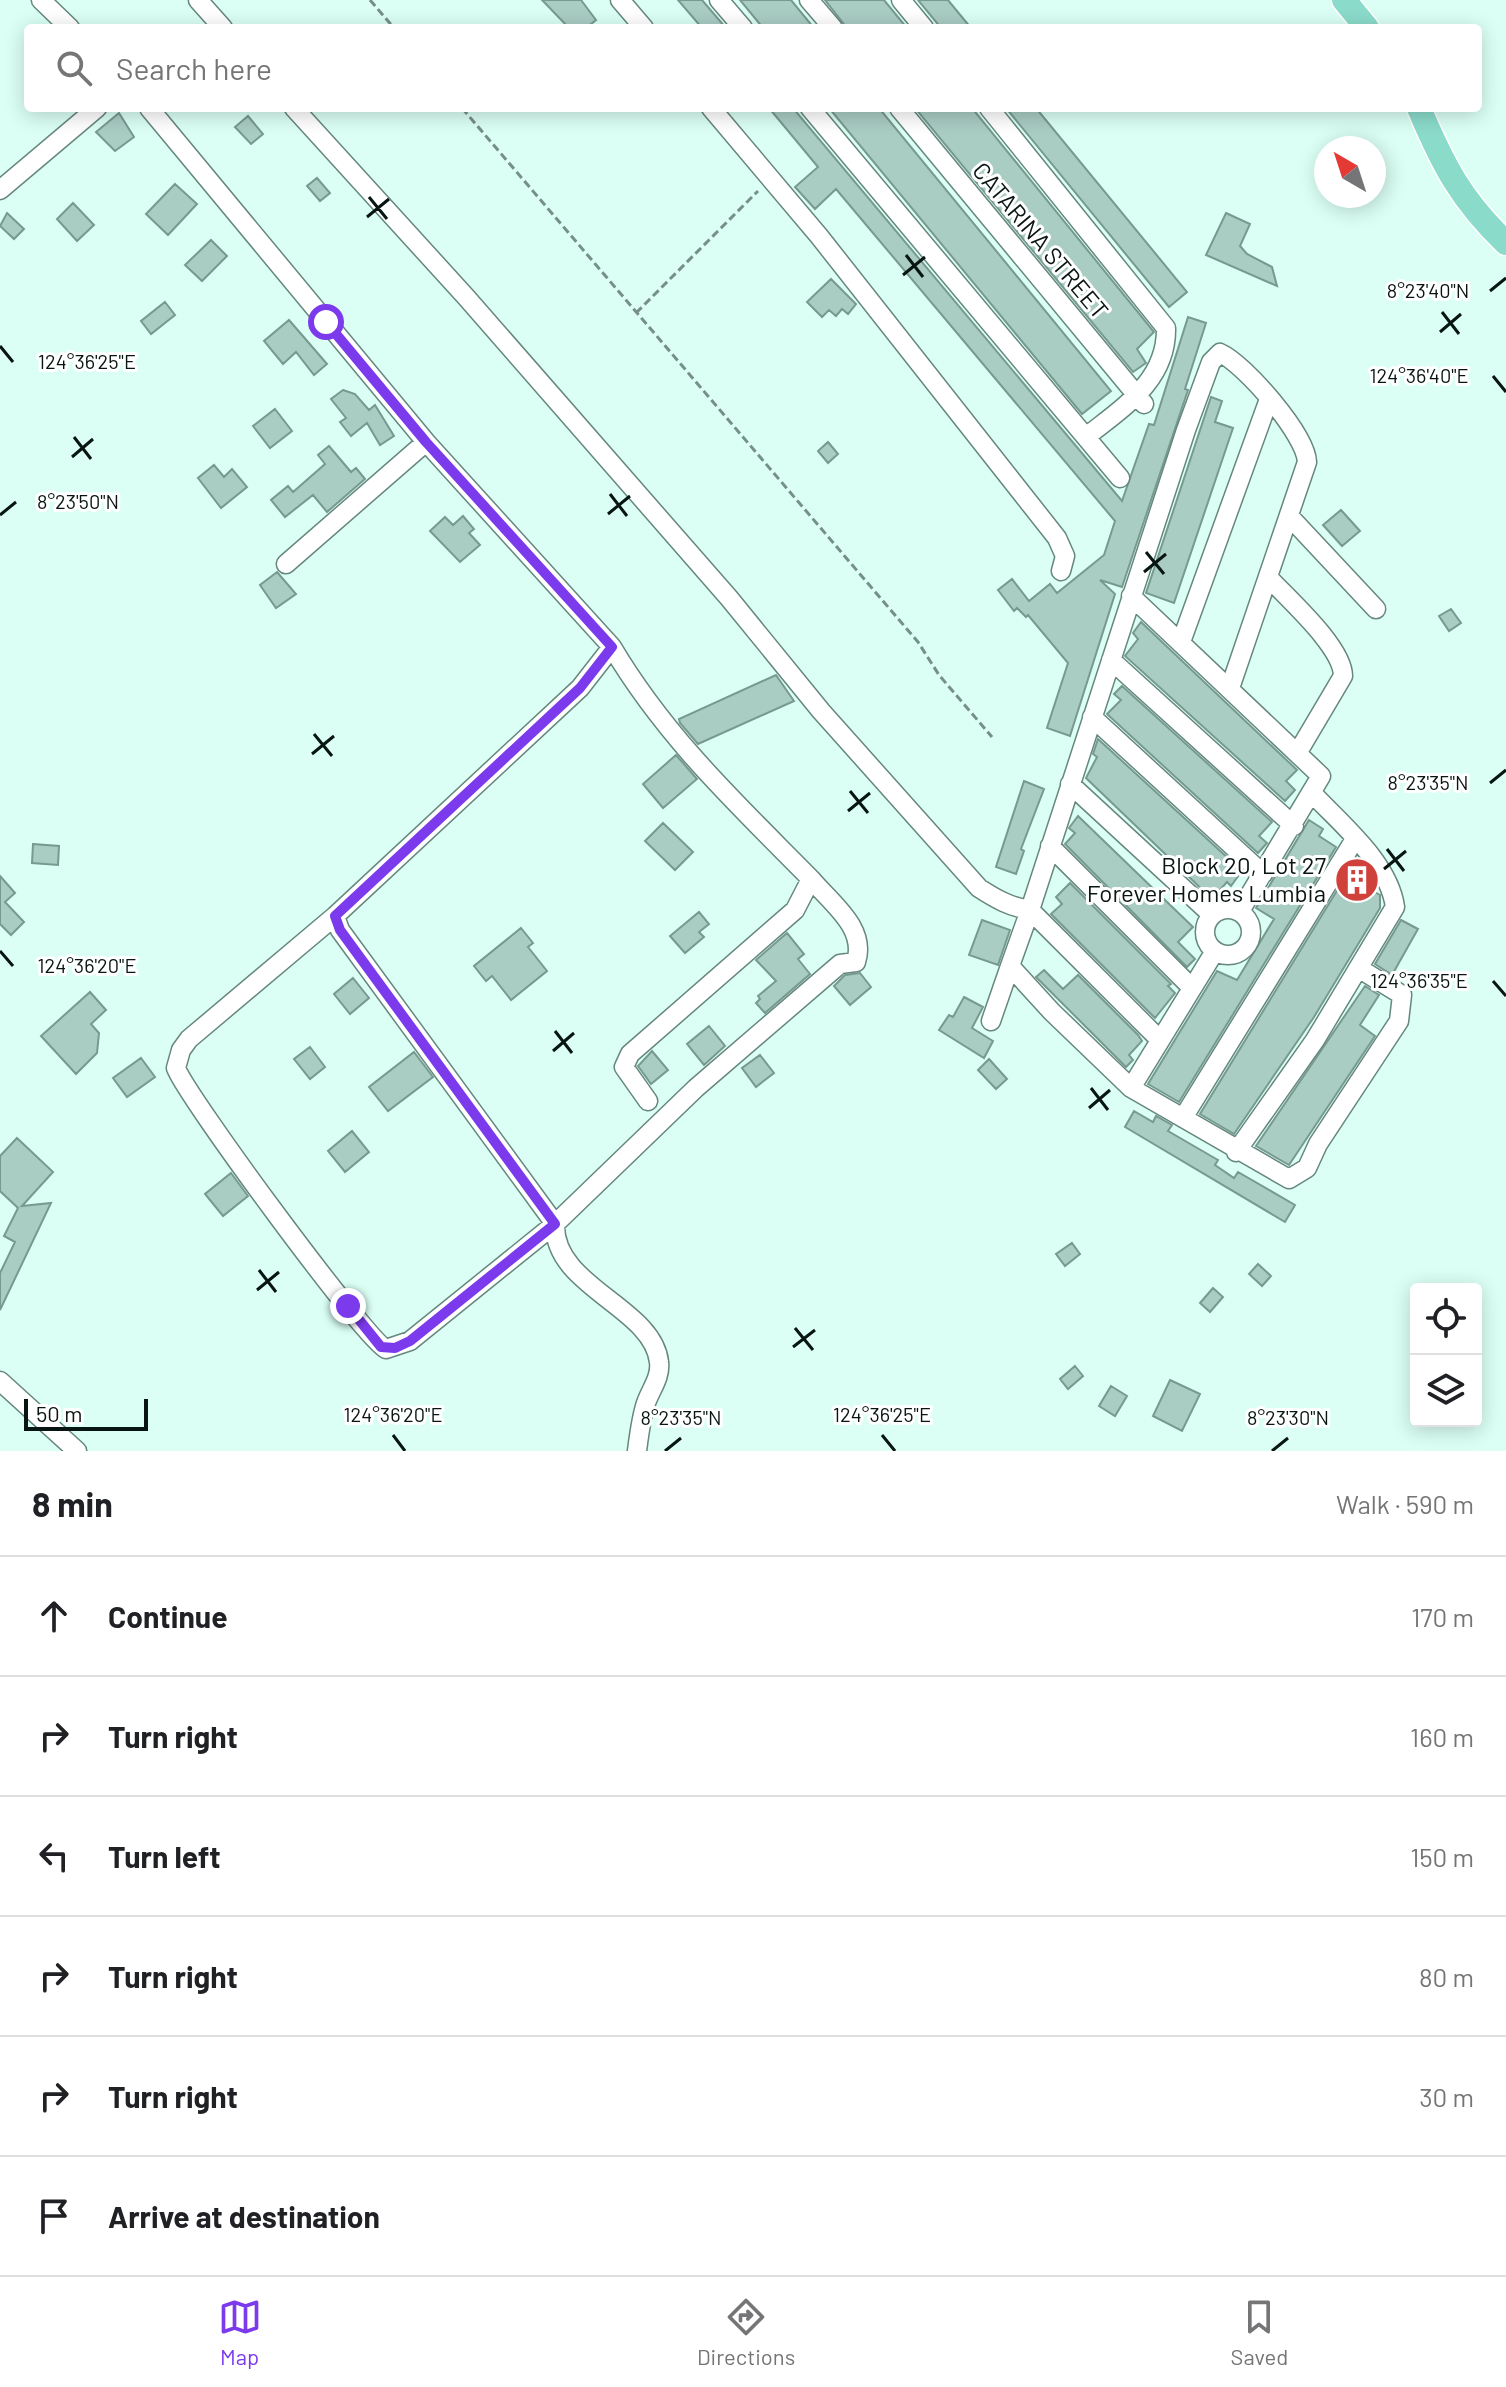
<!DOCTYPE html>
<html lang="en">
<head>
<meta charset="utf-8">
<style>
	:root { --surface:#fff; --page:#f2f2f2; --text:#202124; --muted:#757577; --line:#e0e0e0; --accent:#7c3aed }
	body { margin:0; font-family:Barlow,sans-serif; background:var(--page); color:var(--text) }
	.controls { position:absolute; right:24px; bottom:24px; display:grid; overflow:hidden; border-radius:8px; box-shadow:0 4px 20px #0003 }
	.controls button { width:72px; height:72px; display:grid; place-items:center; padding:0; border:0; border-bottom:2px solid var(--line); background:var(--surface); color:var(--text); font:40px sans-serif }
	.compass { position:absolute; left:1314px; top:136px; width:72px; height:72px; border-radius:50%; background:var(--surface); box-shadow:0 4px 20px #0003; rotate:321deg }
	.scale { position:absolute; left:24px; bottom:20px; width:124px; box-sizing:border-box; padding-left:8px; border:4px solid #081512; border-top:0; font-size:22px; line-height:28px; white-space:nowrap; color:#081512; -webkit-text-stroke:6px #fff; paint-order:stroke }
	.stop { position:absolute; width:24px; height:24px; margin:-18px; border:6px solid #7c3aed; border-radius:50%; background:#fff }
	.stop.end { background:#7c3aed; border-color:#fff; box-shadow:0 2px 8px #0008 }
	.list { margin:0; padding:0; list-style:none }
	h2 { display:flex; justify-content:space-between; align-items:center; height:104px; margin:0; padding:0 32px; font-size:34px }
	h2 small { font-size:26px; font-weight:400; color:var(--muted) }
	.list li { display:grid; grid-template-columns:52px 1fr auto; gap:24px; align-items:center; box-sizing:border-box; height:120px; padding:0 32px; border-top:2px solid var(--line) }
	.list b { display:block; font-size:30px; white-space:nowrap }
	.list em { font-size:26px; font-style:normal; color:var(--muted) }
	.icon { flex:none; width:44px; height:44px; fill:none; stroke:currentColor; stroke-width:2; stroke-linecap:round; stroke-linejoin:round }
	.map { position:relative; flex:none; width:1506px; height:1451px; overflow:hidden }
	.search { position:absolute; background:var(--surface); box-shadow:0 4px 20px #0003; left:24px; right:24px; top:24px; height:88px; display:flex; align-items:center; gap:20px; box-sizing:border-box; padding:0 28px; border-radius:8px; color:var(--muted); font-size:30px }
	.sheet { height:824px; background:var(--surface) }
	nav { display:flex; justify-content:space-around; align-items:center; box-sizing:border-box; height:112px; border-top:2px solid var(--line); background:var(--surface); font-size:22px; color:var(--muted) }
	nav a { display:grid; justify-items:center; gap:4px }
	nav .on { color:var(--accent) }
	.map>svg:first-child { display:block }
	.building { fill:#a9ccc3; stroke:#779990; stroke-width:2 }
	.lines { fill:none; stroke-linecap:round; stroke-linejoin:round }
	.minor-casing { stroke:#66877e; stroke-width:21 }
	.major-casing { stroke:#fff; stroke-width:27 }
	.path { stroke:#768f89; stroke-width:3; stroke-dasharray:8 4; stroke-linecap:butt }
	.minor { stroke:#fff; stroke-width:18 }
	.major { stroke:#8bdbcb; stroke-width:24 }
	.route { stroke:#7c3aed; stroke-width:10 }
	.ticks { fill:none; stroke:#081512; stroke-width:3 }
	.labels { text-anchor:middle; stroke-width:6; stroke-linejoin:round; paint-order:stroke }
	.street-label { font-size:24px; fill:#081512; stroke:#fff }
	.poi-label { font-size:24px; fill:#081512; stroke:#fff; text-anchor:end }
	.ticks-label { font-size:20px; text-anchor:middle; fill:#081512; stroke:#fff; stroke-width:6; stroke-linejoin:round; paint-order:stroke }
</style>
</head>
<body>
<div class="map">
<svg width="1506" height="1451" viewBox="0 0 1506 1451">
	<rect width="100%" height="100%" fill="#dbfff5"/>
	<path class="building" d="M542 0H581L596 20 586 28H569Z
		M678 0H702L726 28H702Z
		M740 0H791L814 28H763Z
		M825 0H884L907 28H847Z
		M918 0H948L971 28H941Z
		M769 108H793L1122 501 1149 424 1154 425 1188 317 1206 323 1185 389 1188 390 1122 587 1100 580 1115 594 1070 736 1047 728 1068 663 1028 615 1026 617 1017 608 1014 611 998 590 1012 579 1029 601 1050 584 1057 593 1104 555 1115 521 836 189 815 209 795 187 818 167Z
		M829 108H879L1111 391 1082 414Z
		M915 108H972L1154 332 1137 349 1146 363 1133 372Z
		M1006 108H1036L1187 292 1169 307Z
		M119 113 134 137 115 151 96 132Z
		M248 116 263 134 251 144 235 127Z
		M317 178 330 193 320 201 307 186Z
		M175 184 197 204 168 235 146 214Z
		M73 203 94 225 77 241 57 219Z
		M7 213 24 229 14 239 0 226Z
		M1226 213 1250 224 1240 246 1247 254 1272 267 1277 286 1206 255Z
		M211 240 227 256 202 281 185 265Z
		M831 279 856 304 848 314 842 309 836 316 829 310 822 317 807 302Z
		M165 302 175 315 151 334 141 321Z
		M289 320 327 364 314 375 296 352 283 364 264 341Z
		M343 390 355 394 369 410 375 405 394 436 380 445 367 423 351 436 340 422 346 418 331 399Z
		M1211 397 1222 401 1215 422 1233 428 1174 603 1146 593Z
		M275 409 292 431 270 448 253 426Z
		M828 442 838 454 828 463 818 451Z
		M329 446 351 472 356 468 365 479 327 512 313 495 285 517 271 500 288 486 293 492 325 464 318 455Z
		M214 465 224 477 232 469 247 487 221 508 198 478Z
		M1341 510 1360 531 1342 546 1323 525Z
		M463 516 474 529 469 533 480 545 460 562 430 531 445 517 453 525Z
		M277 572 296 594 276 608 260 585Z
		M1451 609 1461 623 1449 631 1439 616Z
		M1141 622 1297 770 1286 781 1295 790 1285 801 1125 656 1138 639 1133 633Z
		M776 675 794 701 698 744 680 723 679 719Z
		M1122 686 1272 822 1259 836 1267 843 1258 853 1107 714 1121 700 1114 694Z
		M1098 739 1242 871 1231 886 1227 882 1212 899 1086 778 1097 757 1093 754Z
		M676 755 697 779 663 808 643 784Z
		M1024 781 1044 789 1021 849 1024 851 1016 874 996 867Z
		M1078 816 1193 927 1178 942 1195 959 1187 967 1065 844 1075 833 1069 828Z
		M1309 820 1323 829 1319 836 1336 847 1179 1102 1148 1084 1217 971 1237 980 1274 919 1256 908Z
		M663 823 693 852 675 870 645 841Z
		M33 844 59 846 58 865 32 863Z
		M1357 858 1372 879 1366 887 1380 895V908L1314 1017 1234 1134 1200 1114Z
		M0 876 15 893 5 902 24 922 11 935 0 924Z
		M1070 883 1171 984 1168 986 1175 993 1155 1018 1051 914 1062 904 1056 897Z
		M699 912 709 924 699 932 704 937 685 953 670 936Z
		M982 920 1010 930 998 965 969 955Z
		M1401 920 1418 929 1392 975 1375 964Z
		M521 928 533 943 528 947 547 971 511 1000 492 976 486 981 474 966Z
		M787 933 804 954 798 959 810 974 765 1013 756 1003 760 999 758 996 776 981 756 960Z
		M1044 970 1063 989 1078 975 1138 1035 1142 1041 1129 1055 1133 1060 1126 1067 1036 977Z
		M860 973 871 987 850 1005 834 986 845 975Z
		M353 978 369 998 350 1014 334 994Z
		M1365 986 1379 995 1360 1025 1375 1036 1289 1165 1256 1146Z
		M90 992 106 1010 91 1024 99 1033 97 1053 76 1074 41 1036Z
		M964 997 983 1007 972 1028 993 1041 984 1058 939 1030 949 1015 953 1017Z
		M709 1026 725 1046 704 1065 687 1044Z
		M310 1047 325 1067 310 1079 294 1059Z
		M652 1051 668 1070 651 1084 638 1066Z
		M414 1052 433 1077 388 1111 369 1087Z
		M760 1055 774 1073 756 1087 742 1068Z
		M141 1058 155 1077 127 1097 113 1078Z
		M989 1059 1007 1079 996 1089 978 1070Z
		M1134 1111 1153 1122 1156 1116 1172 1125 1168 1131 1218 1160 1215 1165 1234 1178 1238 1172 1295 1205 1285 1222 1125 1127Z
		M352 1131 369 1152 345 1172 328 1151Z
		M17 1138 53 1172 22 1206 51 1203 0 1310V1273L15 1242 4 1236 18 1208 0 1191V1156Z
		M231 1173 248 1196 223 1216 205 1194Z
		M1072 1243 1080 1254 1065 1266 1056 1254Z
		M1258 1264 1271 1276 1262 1286 1249 1274Z
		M1213 1288 1223 1297 1210 1312 1200 1303Z
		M1075 1366 1083 1376 1068 1389 1060 1379Z
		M1170 1380 1200 1394 1182 1431 1153 1416Z
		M1111 1386 1127 1396 1115 1416 1099 1406Z"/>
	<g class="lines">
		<g class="minor-casing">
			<path id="minor" d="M41 0 70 28
				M198 0 223 28
				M620 0 644 28
				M719 0 743 28
				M809 0 833 28
				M901 0 924 28
				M149 108 426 442 612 647 580 688 335 916 340 930 555 1224C553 1287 653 1307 659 1362 661 1377 651 1389 646 1403 641 1418 639 1435 637 1451
				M294 108 466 297 729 598 821 711 979 888C996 899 1010 907 1030 910L1186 430 1211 362 1220 353C1245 364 1306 435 1307 462L1230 688
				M711 108 819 236 1057 538 1065 556 1061 571
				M810 108 1120 478
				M899 108 1144 404
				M989 108 1166 328C1167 381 1122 408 1086 437
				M0 190 97 108
				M1289 516 1376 609
				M286 564 426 442
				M1268 577C1288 599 1343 647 1343 676L1298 752
				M1131 596 1321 776 1240 911
				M1181 642 1269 399
				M612 647C666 738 737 804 811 879L795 910 630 1054 624 1067 648 1101
				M1111 660 1294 826
				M1092 717 1263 874
				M1070 784 1212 915
				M1050 846 1191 987
				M1205 932a23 23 0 1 1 46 0a23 23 0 1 1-46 0Z
				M335 916 189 1039 181 1050 176 1068C186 1096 366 1340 386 1349L410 1341 555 1224 696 1088 840 964 856 962C867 928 831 903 811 879
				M991 1021 1010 966
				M1159 1039 1030 910 1010 966 1052 1012 1131 1088 1289 1179 1307 1168 1318 1144 1399 1021 1402 995 1360 969
				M1131 1088 1215 951
				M1183 1118 1355 839
				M1236 1152 1315 1040 1395 907C1389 863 1343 826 1313 794
				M0 1381 77 1451"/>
		</g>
		<g class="major-casing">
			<path id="major" d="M1344 0 1367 28
				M1419 108C1443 165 1461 200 1506 243"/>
		</g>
		<path class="path" d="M370 0 394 28
			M462 108 918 642 939 675 992 737
			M636 313 758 191"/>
		<use href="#minor" class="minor"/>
		<use href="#major" class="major"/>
	</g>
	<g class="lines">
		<path class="route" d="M326 322 426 442 612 647 580 688 335 916 340 930 555 1224 410 1341 395 1348 381 1347 348 1306"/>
	</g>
	<path class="ticks" d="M369 197 387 219M367 217 389 199M906 255 923 277M903 275 925 257M1490 291 1506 278M1442 312 1459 334M1440 332 1461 314M0 346 13 362M1493 376 1506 392M74 437 91 459M72 457 93 439M610 494 627 516M608 514 630 496M0 515 16 502M1146 552 1164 574M1144 572 1166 554M314 734 332 756M312 754 334 736M1490 783 1506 770M850 791 868 813M848 811 870 793M1387 849 1404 871M1384 869 1406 851M0 951 13 966M1493 981 1506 996M555 1031 572 1053M553 1051 574 1033M1091 1088 1108 1110M1089 1108 1110 1090M259 1270 276 1292M257 1290 279 1272M795 1328 813 1350M793 1347 815 1330M393 1435 405 1451M882 1435 895 1451M665 1451 681 1438M1272 1451 1288 1438"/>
	<defs>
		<g id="building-disc" transform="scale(2.3)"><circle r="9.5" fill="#cf413a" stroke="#fff"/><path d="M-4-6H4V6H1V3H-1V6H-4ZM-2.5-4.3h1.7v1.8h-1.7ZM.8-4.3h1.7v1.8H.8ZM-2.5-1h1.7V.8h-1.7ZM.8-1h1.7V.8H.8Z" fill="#fff"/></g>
	</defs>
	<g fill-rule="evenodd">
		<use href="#building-disc" x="1357" y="880"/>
	</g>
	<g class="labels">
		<g class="street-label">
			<text transform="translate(1040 241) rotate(50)" y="8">CATARINA STREET</text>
		</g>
		<g class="poi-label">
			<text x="1326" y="874">Block 20, Lot 27<tspan x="1326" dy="28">Forever Homes Lumbia</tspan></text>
		</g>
	</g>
	<g class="ticks-label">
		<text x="1428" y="298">8°23'40"N</text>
		<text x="87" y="369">124°36'25"E</text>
		<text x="1419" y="383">124°36'40"E</text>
		<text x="78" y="509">8°23'50"N</text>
		<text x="1428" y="790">8°23'35"N</text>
		<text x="87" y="973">124°36'20"E</text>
		<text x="1419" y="988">124°36'35"E</text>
		<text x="393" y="1422">124°36'20"E</text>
		<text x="882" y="1422">124°36'25"E</text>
		<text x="681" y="1425">8°23'35"N</text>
		<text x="1288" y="1425">8°23'30"N</text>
	</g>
</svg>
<div class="controls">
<button><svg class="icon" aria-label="locate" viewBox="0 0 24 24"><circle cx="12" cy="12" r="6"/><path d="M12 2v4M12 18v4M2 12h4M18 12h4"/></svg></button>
<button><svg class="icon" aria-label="layers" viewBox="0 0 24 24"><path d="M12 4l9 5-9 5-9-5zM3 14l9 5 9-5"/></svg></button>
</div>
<svg class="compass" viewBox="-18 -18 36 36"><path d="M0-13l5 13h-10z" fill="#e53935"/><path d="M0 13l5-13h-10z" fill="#757577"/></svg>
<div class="scale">50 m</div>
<div class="stop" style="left:326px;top:322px"></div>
<div class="stop end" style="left:348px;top:1306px"></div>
<div class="search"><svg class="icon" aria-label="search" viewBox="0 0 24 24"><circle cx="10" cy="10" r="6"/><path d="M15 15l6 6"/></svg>Search here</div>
</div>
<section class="sheet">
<h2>8 min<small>Walk · 590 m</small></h2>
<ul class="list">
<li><svg class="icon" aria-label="ahead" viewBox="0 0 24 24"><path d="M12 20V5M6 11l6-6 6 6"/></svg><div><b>Continue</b></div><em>170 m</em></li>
<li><svg class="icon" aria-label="right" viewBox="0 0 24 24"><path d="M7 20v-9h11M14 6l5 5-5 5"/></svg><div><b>Turn right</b></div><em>160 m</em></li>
<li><svg class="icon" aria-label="left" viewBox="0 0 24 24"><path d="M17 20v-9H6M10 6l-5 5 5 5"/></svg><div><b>Turn left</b></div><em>150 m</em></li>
<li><svg class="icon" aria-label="right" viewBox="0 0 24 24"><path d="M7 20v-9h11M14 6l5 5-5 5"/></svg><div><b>Turn right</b></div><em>80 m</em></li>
<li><svg class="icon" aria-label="right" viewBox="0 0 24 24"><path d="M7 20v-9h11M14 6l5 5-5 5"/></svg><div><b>Turn right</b></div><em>30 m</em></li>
<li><svg class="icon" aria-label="arrive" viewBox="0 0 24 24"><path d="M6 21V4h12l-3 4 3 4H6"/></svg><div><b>Arrive at destination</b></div></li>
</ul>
</section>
<nav>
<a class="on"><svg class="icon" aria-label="map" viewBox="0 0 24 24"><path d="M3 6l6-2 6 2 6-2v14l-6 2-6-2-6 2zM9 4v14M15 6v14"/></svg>Map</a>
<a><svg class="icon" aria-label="directions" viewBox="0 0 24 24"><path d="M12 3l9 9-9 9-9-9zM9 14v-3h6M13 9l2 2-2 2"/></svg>Directions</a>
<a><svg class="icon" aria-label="saved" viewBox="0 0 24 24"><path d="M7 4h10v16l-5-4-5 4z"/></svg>Saved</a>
</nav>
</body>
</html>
